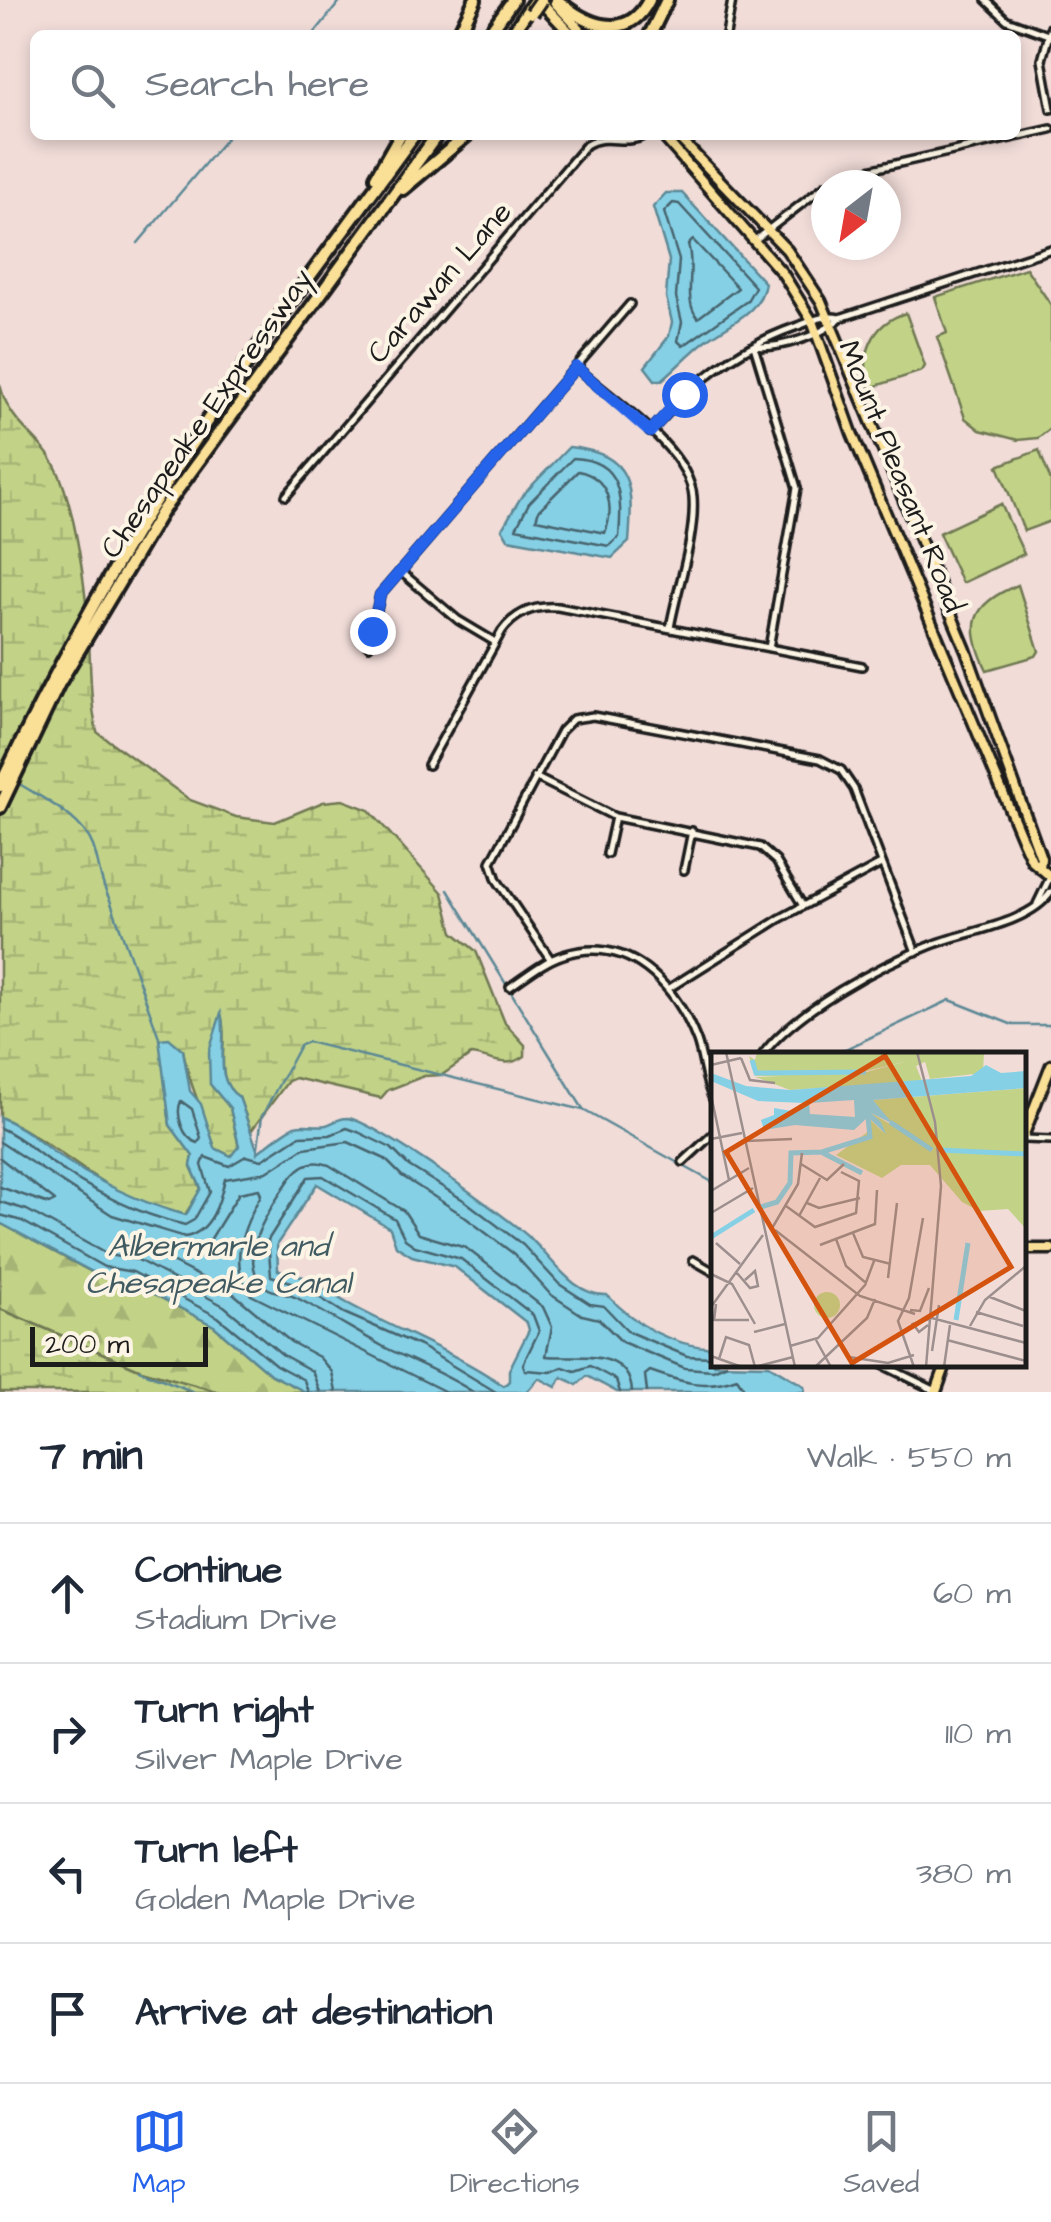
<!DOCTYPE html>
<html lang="en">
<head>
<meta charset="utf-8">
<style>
	:root { --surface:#fff; --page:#f2f2f3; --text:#1f2937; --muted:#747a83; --line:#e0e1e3; --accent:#2563eb }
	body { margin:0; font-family:"Architects Daughter",sans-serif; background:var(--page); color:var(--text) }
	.compass { position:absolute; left:811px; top:170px; width:90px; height:90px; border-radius:50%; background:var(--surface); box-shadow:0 5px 15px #0003; rotate:211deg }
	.scale { position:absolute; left:30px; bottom:25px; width:178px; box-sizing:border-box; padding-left:10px; border:5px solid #1c1c1c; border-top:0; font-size:28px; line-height:35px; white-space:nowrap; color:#1c1c1c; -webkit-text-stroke:8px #fcf5e5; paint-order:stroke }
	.stop { position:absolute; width:30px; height:30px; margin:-22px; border:8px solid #2563eb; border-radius:50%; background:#fff }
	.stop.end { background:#2563eb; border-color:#fff; box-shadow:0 2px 10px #0008 }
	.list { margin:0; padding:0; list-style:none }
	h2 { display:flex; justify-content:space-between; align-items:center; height:130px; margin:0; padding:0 40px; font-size:42px }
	h2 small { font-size:32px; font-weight:400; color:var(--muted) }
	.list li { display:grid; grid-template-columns:65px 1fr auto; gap:30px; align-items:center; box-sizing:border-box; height:140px; padding:0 40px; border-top:2px solid var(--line) }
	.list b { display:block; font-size:38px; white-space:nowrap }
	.list p { margin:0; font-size:32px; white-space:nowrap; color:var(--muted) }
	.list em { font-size:32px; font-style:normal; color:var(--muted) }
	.icon { flex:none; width:55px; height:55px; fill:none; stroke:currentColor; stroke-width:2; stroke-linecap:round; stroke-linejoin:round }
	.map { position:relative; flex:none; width:1051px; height:1392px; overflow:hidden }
	.search { position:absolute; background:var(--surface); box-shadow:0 5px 15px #0003; left:30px; right:30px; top:30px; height:110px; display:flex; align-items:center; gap:25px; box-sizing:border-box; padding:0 35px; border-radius:15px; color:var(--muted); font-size:38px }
	.sheet { height:690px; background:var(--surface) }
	nav { display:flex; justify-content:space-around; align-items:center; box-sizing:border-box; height:140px; border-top:2px solid var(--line); background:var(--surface); font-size:28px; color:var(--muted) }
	nav a { display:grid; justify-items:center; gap:5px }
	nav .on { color:var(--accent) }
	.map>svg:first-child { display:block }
	.forest { fill:url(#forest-firs); stroke:#6f7852; stroke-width:2.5 }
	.wetland { fill:url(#wetland-marsh); stroke:#6f7852; stroke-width:2.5 }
	.park { fill:#c2d388; stroke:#6f7852; stroke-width:2.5 }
	.water { fill:#86d0e6; stroke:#5c8895; stroke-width:2.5; fill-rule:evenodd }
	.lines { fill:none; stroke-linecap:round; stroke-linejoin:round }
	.shore { stroke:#46646d; stroke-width:2.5 }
	.stream { stroke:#5c8895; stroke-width:2.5 }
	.minor-casing { stroke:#1c1c1c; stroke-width:12 }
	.primary-casing { stroke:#1c1c1c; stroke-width:15 }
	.trunk-casing { stroke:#1c1c1c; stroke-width:16 }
	.motorway-casing { stroke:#1c1c1c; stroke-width:18 }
	.minor { stroke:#fcf5e5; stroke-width:5 }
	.primary { stroke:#fadf96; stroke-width:8 }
	.trunk { stroke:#fadf96; stroke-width:9 }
	.motorway { stroke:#fadf96; stroke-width:10 }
	.motorway-bridge-casing { stroke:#1c1c1c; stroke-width:18; stroke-linecap:butt }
	.motorway-bridge { stroke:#fadf96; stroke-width:10 }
	.route { stroke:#2563eb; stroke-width:12 }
	.labels { text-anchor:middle; stroke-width:8; stroke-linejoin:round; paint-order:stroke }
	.street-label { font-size:30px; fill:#1c1c1c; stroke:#fcf5e5 }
	.water-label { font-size:32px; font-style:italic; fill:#415b63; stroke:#fcf5e5 }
	.inset-river { fill:none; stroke:#86d0e6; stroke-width:5 }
	.inset-road { fill:none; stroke:#9c8f8d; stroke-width:2.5 }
	.view { fill:#d4530e; fill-opacity:0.15; stroke:#d4530e; stroke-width:5 }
	.inset-edge { fill:none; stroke:#1c1c1c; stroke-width:5 }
</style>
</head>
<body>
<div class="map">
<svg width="1051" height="1392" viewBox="0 0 1051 1392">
	<defs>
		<pattern id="forest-firs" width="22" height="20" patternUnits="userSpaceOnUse" patternTransform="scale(2.5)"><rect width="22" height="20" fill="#c2d388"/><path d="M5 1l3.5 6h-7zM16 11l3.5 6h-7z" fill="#a6b575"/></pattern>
		<pattern id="wetland-marsh" width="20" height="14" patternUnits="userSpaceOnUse" patternTransform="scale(2.5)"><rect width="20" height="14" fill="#c2d388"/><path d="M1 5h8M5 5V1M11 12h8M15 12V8" fill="none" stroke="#a6b575"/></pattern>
	</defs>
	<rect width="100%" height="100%" fill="#f1dcd8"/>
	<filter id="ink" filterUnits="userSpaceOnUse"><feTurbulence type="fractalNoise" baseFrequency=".01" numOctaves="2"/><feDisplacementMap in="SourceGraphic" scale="20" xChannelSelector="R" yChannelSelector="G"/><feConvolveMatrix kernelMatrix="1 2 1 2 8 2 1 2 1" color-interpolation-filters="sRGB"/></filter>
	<g filter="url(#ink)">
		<path class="forest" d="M0 1223 101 1277 129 1281 214 1326 270 1374 306 1392H219L141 1370 0 1309Z"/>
		<path class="wetland" d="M0 384C10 430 45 435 61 479 77 522 84 577 88 624 91 659 89 697 97 732L190 800 236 817 275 822 323 802 343 800 369 810 443 893 453 932 476 951 505 1023 525 1045V1056C506 1070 491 1057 471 1055L442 1075 424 1076 388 1090 381 1098 295 1078 288 1081 251 1131 239 1097C211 1080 230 1043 221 1015L210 1084 230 1108 239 1147 231 1156 215 1148C204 1113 189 1086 183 1050L160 1039 170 1125 193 1156 191 1166 201 1189 185 1215C164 1208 138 1203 119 1192 78 1169 42 1136 0 1117Z
			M0 1309 141 1370 219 1392H0Z"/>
		<path class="park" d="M1026 268 1051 305V428L1038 438 1018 440 980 430 965 418 937 337 947 333 935 297Z
			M906 313 925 366 922 371 870 388C859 355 872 323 906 313Z
			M1039 450 1051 481V521L1024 531 998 466Z
			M1001 504 1024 554 962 583 939 533Z
			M1018 585 1039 651 1036 656 987 670C966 627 969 604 1018 585Z"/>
		<path class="water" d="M666 193H682L765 283C761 313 727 324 704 342 690 353 676 368 662 380H655L645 367 669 336 672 322 666 297 669 260 653 207Z
			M569 447C635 454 633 488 629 542L612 558 508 539 502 529 521 497Z
			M221 1013C229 1041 211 1080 239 1097L258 1152C268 1145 284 1131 295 1126 304 1123 316 1127 326 1125 334 1123 338 1118 347 1118 373 1120 506 1216 530 1238 553 1259 573 1296 607 1295 637 1326 670 1345 713 1348L714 1364 769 1365 804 1386 805 1392H617L587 1376 577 1385 562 1377 556 1387 539 1378 527 1392H306L270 1374 214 1326 129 1281 102 1277 0 1223V1117C21 1126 34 1137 52 1151 93 1180 137 1202 186 1215L201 1188 191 1166 193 1156 170 1125 159 1039 169 1038 183 1050 190 1091 201 1104 215 1148 231 1156 239 1146 230 1108 210 1084 209 1052ZM317 1184 390 1228 396 1246 412 1256 455 1267 527 1323 529 1330 509 1370V1381L504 1386C453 1351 400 1332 347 1303 323 1290 306 1273 278 1270L277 1244Z"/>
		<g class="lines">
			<path class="shore" d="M673 203 679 204 755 287 747 301 683 346 678 341 682 322 676 297 679 260 664 212Z
				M693 240 738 288 698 318C682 301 696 268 688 245Z
				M573 458C623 460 622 498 619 537L609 546 516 528 529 503Z
				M578 471C609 477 615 507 605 533L536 519 539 510Z
				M181 1101 192 1109 201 1138 198 1143C183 1139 175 1115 181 1101Z
				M0 1128C18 1136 29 1146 45 1158 87 1189 134 1213 185 1225L194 1220 210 1192 202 1165 205 1157 229 1166 246 1156 262 1160 299 1136 330 1135 347 1128 358 1132 391 1148 409 1166 465 1201 523 1245 559 1284 590 1304 604 1306 629 1332 687 1356 714 1357
				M0 1142 112 1215 185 1237C212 1232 220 1201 225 1179L267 1172 304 1148 348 1142 385 1159 402 1176 458 1212 514 1254 550 1294 582 1315 599 1319 622 1342 685 1368 713 1370 727 1364
				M0 1158 55 1201 49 1204 0 1187
				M0 1202 27 1210 108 1255 138 1260 224 1306 283 1355 312 1371 320 1392
				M0 1215 22 1221 104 1267 133 1272 218 1317 276 1365 304 1380 308 1392
				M336 1392 332 1372 319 1357 291 1342 234 1294 162 1257 161 1250 189 1252 207 1245 239 1193 259 1189 261 1195C244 1225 227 1263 251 1295L446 1392
				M473 1392C444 1373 414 1362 384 1347 355 1331 326 1313 297 1298 283 1291 265 1294 257 1277 243 1246 269 1211 285 1186 296 1169 308 1157 329 1165L404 1211 419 1234 466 1248 543 1307 552 1327 546 1356C573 1359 629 1346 632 1392
				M496 1392 420 1346 344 1313 298 1284 271 1276 268 1240 308 1177 323 1176 395 1219 405 1239 415 1246 461 1259 533 1315 539 1331 523 1364 525 1370 551 1372 563 1367 575 1371 590 1366 616 1380 620 1392
				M647 1392 645 1375 650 1371C681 1382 705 1390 737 1378L746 1392"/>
			<path class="stream" d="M313 35 341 0
				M138 243 229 135
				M18 783C43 799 82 817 93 846 100 865 99 881 110 900L160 1040
				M448 890 583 1109
				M835 1054 950 1000 1013 1025H1051
				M257 1154 262 1116 300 1045 308 1042 583 1110 714 1183
				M139 1370 194 1392"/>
			<g class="minor-casing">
				<path id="minor" d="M986 0 1007 20 1048 35
					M1051 27 1042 60 1051 109
					M726 35 732 0
					M827 185 873 169 1051 129
					M755 240 826 185
					M754 346C778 350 823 335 840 318L1051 249
					M754 346 797 488 769 648
					M576 367C611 399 689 448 693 497 696 538 677 587 670 628
					M650 432C693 384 733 349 795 327 810 322 823 314 840 318
					M286 496 586 145C606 132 625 147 645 135
					M400 571 458 620 495 642
					M369 646 380 595 630 304
					M428 765 502 631C516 612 535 605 558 607L862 666
					M535 777 615 817 760 847 776 861 803 906
					M607 854 615 817
					M684 870 692 831
					M1037 904 1050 877
					M551 960 497 880 491 862 561 731 573 719 593 716 820 759 841 770 854 789 916 952
					M510 987C526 976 544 961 563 955 629 934 675 984 697 1041 704 1061 704 1082 714 1101
					M668 989 779 919 881 864
					M763 1054C796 1010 880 965 932 945 967 931 1029 924 1051 892
					M1024 1139 1051 1140
					M683 1162 714 1133
					M693 1260 714 1272
					M881 1364 936 1391"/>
			</g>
			<g class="primary-casing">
				<path id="primary" d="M555 3 585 35
					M662 135 783 274 812 321 852 433 1023 841 1032 861 1051 877
					M676 135 787 250 821 301 966 650 1041 858 1040 868
					M1024 1134 1051 1065
					M1024 1249H1051
					M936 1392 946 1364"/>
			</g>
			<g class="trunk-casing">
				<path id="trunk" d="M539 0 572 35"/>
			</g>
			<g class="motorway-casing">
				<path id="motorway" d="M557 0C585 24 627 44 649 0
					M458 35 475 0
					M488 35 513 0
					M511 35 535 0
					M650 35 667 0
					M376 177 400 135
					M403 189 467 135
					M0 786C59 662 124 544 201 430 268 329 343 233 414 135
					M0 807 58 685 162 511 437 135"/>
			</g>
			<use href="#minor" class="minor"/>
			<use href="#primary" class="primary"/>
			<use href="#trunk" class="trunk"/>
			<use href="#motorway" class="motorway"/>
			<g class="motorway-bridge-casing">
				<path id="motorway-bridge" d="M532 13 541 0"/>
			</g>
			<use href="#motorway-bridge" class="motorway-bridge"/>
		</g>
	</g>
	<g class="lines" filter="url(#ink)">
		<path class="route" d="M372 631 380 595 576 367 650 432 684 394"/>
	</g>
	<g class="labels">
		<g class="street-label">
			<text transform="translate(439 282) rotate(-49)" y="10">Carawan Lane</text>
			<text transform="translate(206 413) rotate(-55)" y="10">Chesapeake Expressway</text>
			<text transform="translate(902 476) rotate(68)" y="10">Mount Pleasant Road</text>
		</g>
		<g class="water-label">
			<text x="218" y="1256">Albermarle and<tspan x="218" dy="37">Chesapeake Canal</tspan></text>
		</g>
	</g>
	<g transform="translate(711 1052)">
		<rect width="315" height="315" fill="#f1dcd8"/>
		<path d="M235 0H273L272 21 219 27 213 6ZM192 10 205 14 211 29 79 38 44 25 141 24Z" fill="#c2d388"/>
		<path d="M46 0H235L203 15 192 10 123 27 44 24 38 4 44 8ZM315 36V177L297 157 268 159 251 150 219 113H190L171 126 125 103 158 79 159 67 172 80 160 61 181 73 162 48Z" fill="#c2d388"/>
		<path d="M103 253a13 13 0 1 1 26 0a13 13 0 1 1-26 0Z" fill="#c2d388"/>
		<path d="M275 13 290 21 315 19V36L162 48 182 72 160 61 170 70 175 82 157 65 143 78 84 73 53 78 50 68 63 63V56L86 60 94 51 47 49 0 29V21L35 34 79 38 260 24ZM143 48 144 65 99 62 98 51Z" fill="#86d0e6" fill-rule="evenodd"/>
		<path class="inset-river" d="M41 8 45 21 155 20M179 70 221 98M229 98 315 102M112 101 151 121M50 155 66 150 79 131 80 101 111 100 159 85 157 65M0 185 43 158M245 268 257 191"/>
		<path class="inset-road" d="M15 0 84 315M206 0 224 70 230 134 215 315M30 6 39 28 64 31M0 13 30 6M0 43 18 128M0 87 31 81M35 89 81 87M90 112 116 128 133 112M0 139 38 116M96 151 108 156 149 146M75 154 104 175 145 161 148 129 130 120M0 161 42 136M88 164 109 126M60 178 87 132 91 101M64 178 149 244 204 262M142 181 152 205 180 212M125 187 135 214 155 231M5 191 29 212M109 193 164 172 166 138M26 221 39 236 47 234 44 219 34 228M0 222 21 232 44 272M177 226 186 151M279 245 315 259M5 252 3 268H38M0 255 52 183M199 258 209 259 218 236M265 260 312 274M217 273 208 280 202 272 221 266 315 291M259 274 274 248 315 214M43 280 74 272M105 288 120 315M236 288 315 309M79 294 107 286 154 233 163 209M221 299 228 253M0 304 31 315M138 305 177 311 203 303M8 307 15 285 38 293 44 315M44 315 82 305M104 315 156 266 164 247M203 315 187 269 198 246 212 166M233 315 239 273"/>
		<path class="view" d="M174 4 300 215 141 311 15 100Z"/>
		<rect width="315" height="315" class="inset-edge"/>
	</g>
</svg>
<svg class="compass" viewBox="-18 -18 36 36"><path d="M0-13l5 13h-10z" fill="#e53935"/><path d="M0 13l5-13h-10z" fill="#747a83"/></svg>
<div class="scale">200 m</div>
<div class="stop" style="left:684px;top:394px"></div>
<div class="stop end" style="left:372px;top:631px"></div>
<div class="search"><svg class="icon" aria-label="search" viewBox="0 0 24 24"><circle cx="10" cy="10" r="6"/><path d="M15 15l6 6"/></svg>Search here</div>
</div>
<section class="sheet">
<h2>7 min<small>Walk · 550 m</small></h2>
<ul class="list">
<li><svg class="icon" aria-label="ahead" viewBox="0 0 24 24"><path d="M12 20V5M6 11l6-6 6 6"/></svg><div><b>Continue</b><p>Stadium Drive</p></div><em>60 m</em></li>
<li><svg class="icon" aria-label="right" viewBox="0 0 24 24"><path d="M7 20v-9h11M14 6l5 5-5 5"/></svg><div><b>Turn right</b><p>Silver Maple Drive</p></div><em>110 m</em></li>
<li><svg class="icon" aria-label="left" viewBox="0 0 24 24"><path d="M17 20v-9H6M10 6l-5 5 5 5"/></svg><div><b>Turn left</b><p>Golden Maple Drive</p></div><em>380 m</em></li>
<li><svg class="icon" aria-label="arrive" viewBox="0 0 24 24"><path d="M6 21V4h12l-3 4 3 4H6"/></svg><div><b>Arrive at destination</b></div></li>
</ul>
</section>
<nav>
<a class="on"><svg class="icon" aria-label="map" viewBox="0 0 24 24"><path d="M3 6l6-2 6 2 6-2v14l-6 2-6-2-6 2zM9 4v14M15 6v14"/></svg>Map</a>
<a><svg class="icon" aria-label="directions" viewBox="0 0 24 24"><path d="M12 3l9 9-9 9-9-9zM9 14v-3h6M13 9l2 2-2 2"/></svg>Directions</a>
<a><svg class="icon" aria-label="saved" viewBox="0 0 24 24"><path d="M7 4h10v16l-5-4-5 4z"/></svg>Saved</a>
</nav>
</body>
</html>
